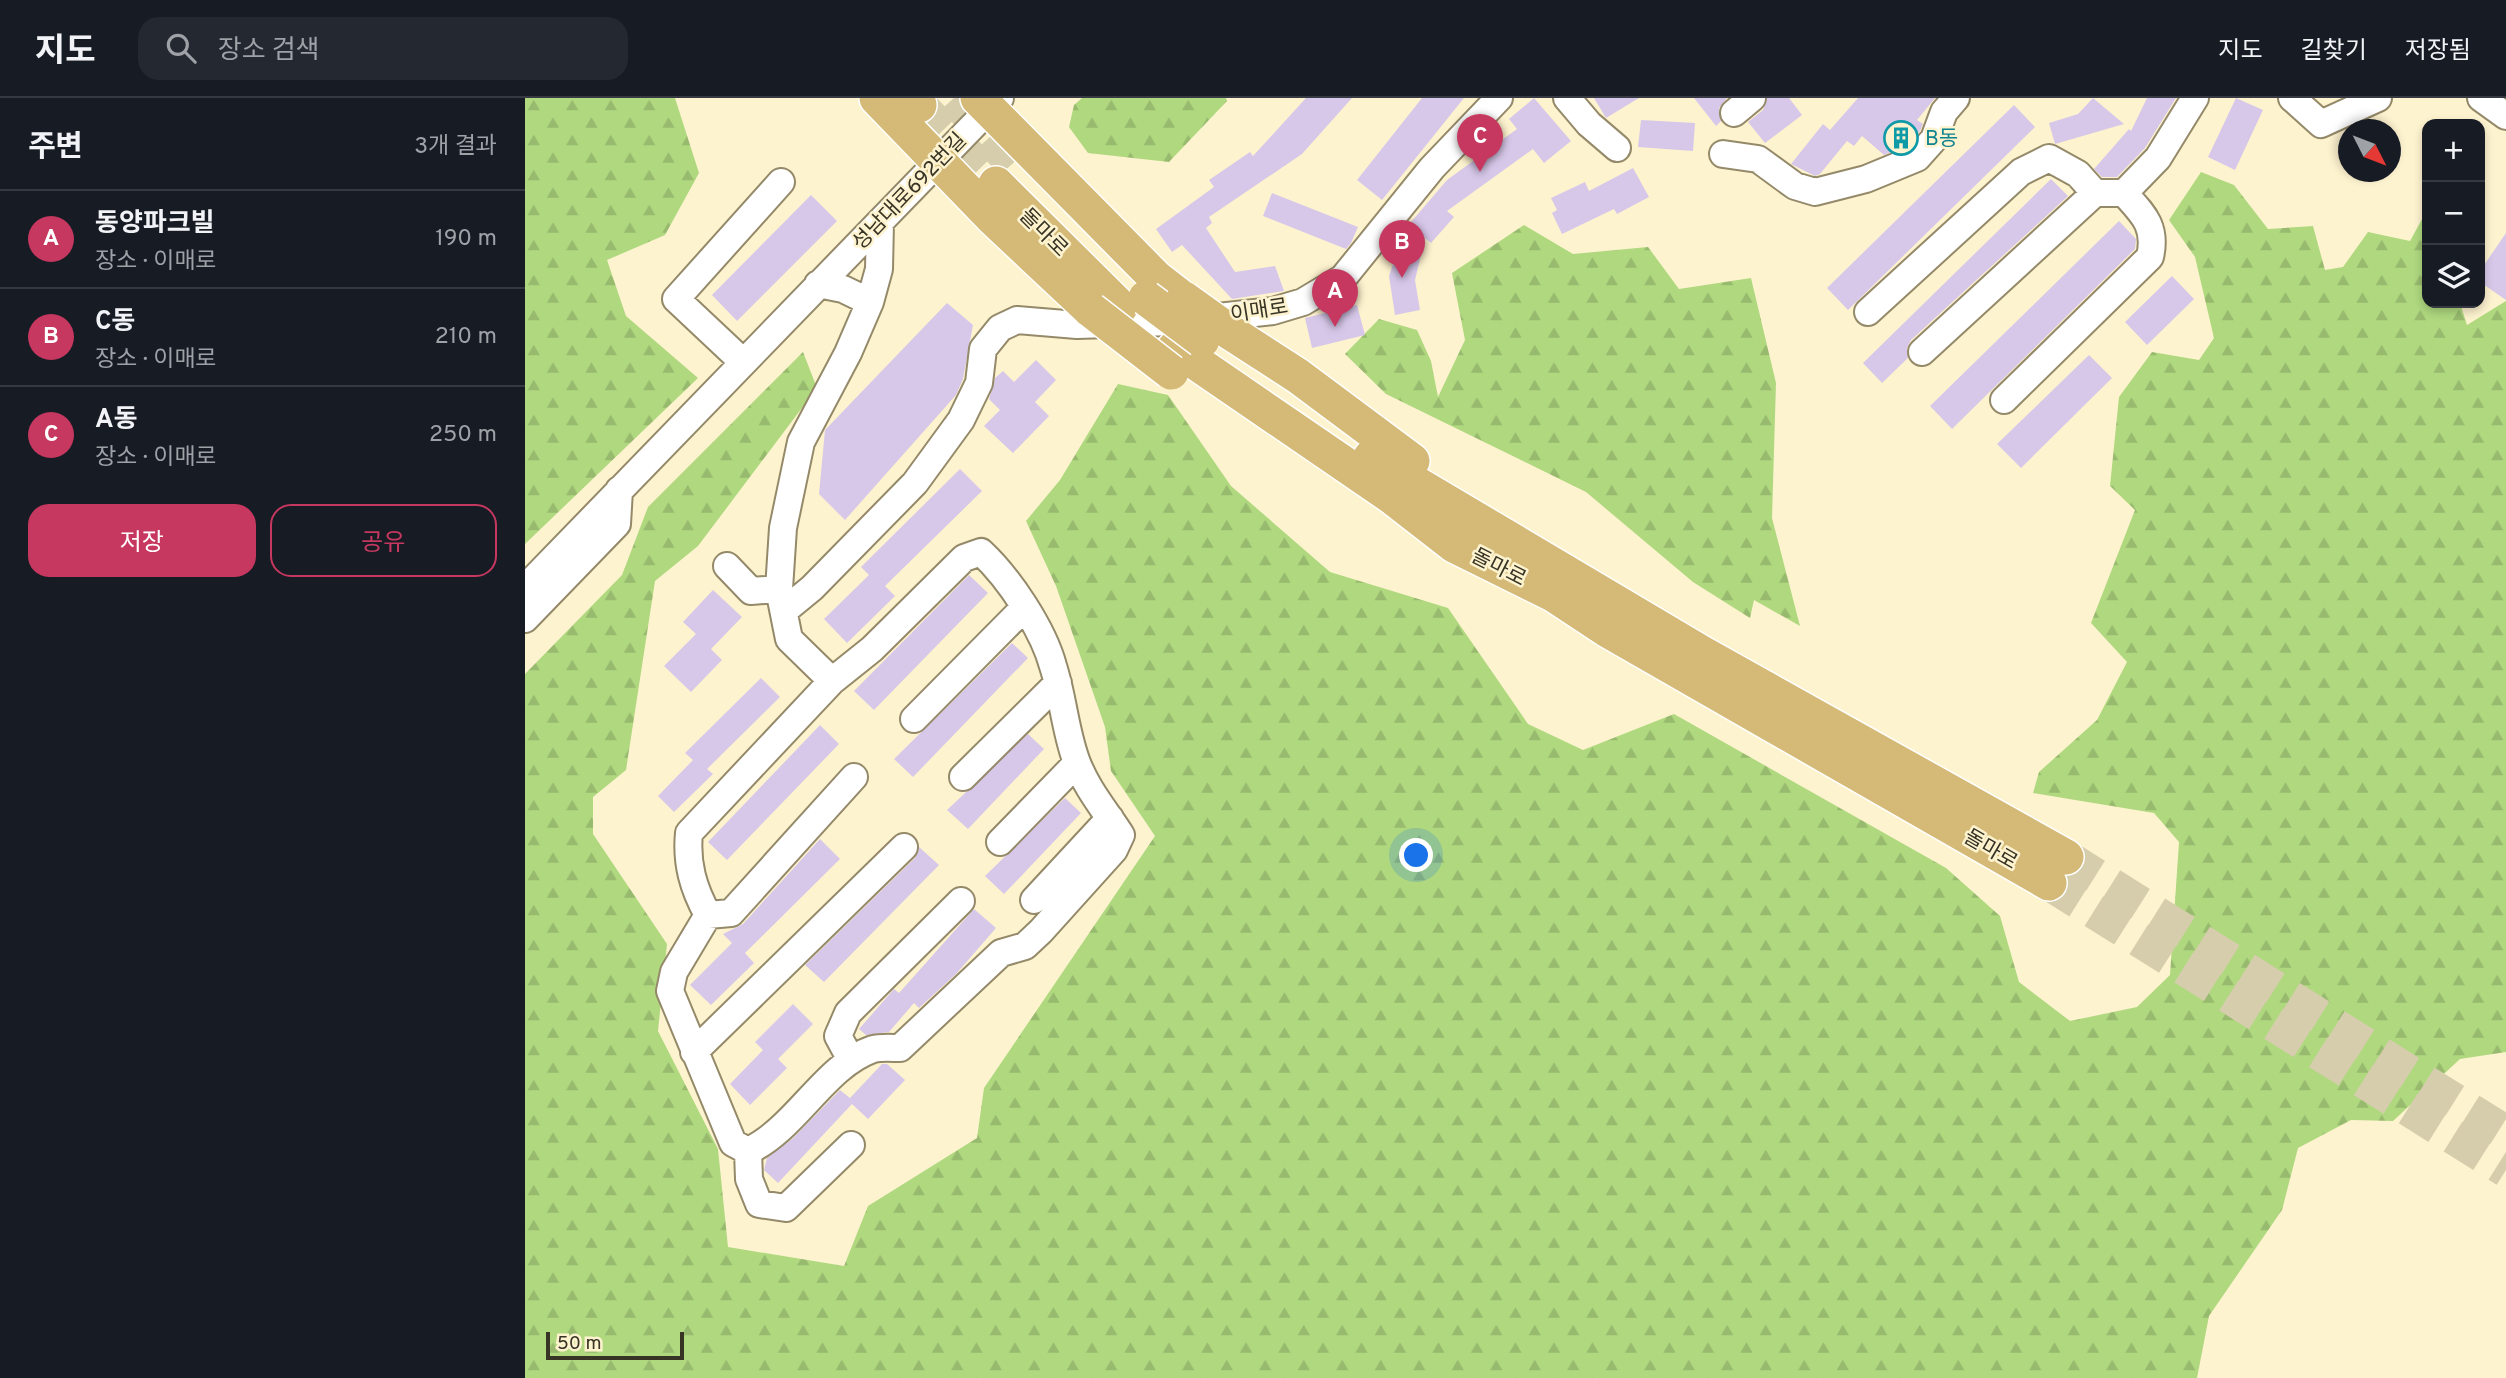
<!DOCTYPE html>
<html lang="ko">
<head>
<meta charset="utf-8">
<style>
	:root { --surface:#171b24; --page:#242831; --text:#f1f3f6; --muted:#9ea1a6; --line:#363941; --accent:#c63860 }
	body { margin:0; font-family:Overpass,"Noto Sans KR",sans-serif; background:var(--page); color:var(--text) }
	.controls { position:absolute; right:21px; top:21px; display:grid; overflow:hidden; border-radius:14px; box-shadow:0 4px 10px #0003 }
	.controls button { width:63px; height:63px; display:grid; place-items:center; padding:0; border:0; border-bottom:2px solid var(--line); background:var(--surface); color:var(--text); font:35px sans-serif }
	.compass { position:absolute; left:1813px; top:21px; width:63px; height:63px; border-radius:50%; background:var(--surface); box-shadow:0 4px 10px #0003; rotate:132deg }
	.scale { position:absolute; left:21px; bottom:18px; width:138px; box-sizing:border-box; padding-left:7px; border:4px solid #373325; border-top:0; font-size:19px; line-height:24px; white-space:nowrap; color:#373325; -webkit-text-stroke:5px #fef3cf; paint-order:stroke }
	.you { position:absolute; left:892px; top:758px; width:24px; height:24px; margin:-18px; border:5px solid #fff; border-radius:50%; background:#1a73e8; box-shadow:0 0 0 10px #1a73e833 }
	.badge { display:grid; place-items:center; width:46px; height:46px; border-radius:50%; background:var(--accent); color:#fff; font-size:23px; font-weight:700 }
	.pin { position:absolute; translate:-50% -58px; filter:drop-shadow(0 2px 4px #0008) }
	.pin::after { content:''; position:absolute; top:37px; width:24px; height:21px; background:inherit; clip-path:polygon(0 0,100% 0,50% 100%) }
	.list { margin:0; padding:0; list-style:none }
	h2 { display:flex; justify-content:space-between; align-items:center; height:91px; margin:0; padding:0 28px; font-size:30px }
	h2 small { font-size:23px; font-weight:400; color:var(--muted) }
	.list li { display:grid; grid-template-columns:46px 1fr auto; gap:21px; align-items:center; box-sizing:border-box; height:98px; padding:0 28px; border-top:2px solid var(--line) }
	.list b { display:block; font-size:26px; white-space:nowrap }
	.list p { margin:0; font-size:23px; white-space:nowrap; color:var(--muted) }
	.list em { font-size:23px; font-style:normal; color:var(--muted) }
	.actions { display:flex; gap:14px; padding:21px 28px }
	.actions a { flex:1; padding:16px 0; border:2px solid var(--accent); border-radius:21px; text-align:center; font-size:24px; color:var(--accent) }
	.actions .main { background:var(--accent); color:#fff }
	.icon { flex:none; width:38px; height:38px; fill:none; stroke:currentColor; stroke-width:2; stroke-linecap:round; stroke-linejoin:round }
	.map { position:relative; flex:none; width:1981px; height:1280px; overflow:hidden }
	header { display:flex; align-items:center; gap:42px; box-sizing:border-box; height:98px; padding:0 35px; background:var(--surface); border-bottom:2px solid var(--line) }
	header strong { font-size:33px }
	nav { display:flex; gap:38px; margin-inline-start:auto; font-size:24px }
	.search { width:490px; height:63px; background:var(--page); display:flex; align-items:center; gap:18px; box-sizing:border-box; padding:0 24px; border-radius:21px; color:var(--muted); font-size:26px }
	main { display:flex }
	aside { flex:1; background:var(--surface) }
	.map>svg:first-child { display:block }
	.forest { fill:url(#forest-firs) }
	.building { fill:#d7c8e9 }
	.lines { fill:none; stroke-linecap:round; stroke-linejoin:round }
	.major-tunnel { stroke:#d6cdad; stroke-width:35; stroke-dasharray:35 18; stroke-linecap:butt }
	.minor-casing { stroke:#948969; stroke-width:30 }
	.major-casing { stroke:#fff; stroke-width:38 }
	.minor { stroke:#fff; stroke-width:26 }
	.major { stroke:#d4b977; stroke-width:35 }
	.major-bridge-casing { stroke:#fff; stroke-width:38; stroke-linecap:butt }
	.major-bridge { stroke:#d4b977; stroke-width:35 }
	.labels { text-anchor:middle; stroke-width:5; stroke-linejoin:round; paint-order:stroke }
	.culture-label { font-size:21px; fill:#0d838f; stroke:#fef3cf; text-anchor:start }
	.street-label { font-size:21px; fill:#373325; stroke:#fef3cf }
</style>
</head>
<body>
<header>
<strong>지도</strong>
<div class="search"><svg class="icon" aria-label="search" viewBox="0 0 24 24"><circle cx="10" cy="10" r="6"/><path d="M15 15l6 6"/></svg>장소 검색</div>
<nav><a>지도</a><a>길찾기</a><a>저장됨</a></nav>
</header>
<main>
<aside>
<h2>주변<small>3개 결과</small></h2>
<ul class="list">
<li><span class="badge">A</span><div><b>동양파크빌</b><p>장소 · 이매로</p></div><em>190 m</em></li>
<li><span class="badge">B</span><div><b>C동</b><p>장소 · 이매로</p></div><em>210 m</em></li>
<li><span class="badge">C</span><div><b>A동</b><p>장소 · 이매로</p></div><em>250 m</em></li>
</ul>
<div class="actions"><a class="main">저장</a><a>공유</a></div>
</aside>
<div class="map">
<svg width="1981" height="1280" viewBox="0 0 1981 1280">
	<defs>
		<pattern id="forest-firs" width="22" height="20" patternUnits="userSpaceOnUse" patternTransform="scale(1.75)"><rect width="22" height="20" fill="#afd87f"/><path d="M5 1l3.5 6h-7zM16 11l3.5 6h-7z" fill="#97ba6e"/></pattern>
	</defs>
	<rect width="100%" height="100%" fill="#fef3cf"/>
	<path class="forest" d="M0 0H150L174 75 140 137 82 162 101 218 173 280 0 446Z
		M557 0H701L702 3 644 64 563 55 544 29 549 7Z
		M1676 74 1709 87 1743 131 1788 128 1800 172 1818 169 1843 134 1885 143 1902 112V205H1935L1942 227 1981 203V954L1935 961 1868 1023 1826 1022 1773 1050 1757 1112 1684 1218 1672 1280H0V576L97 477 123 409 278 254 292 290 173 448 130 483 101 672 68 699V736L142 846 133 933 193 1051 203 1149 319 1168 343 1108 452 1040 459 990 630 738 586 673 580 629 531 488 501 423 535 382 593 286 643 297 706 388 805 474 923 510 1003 626 1058 652 1149 616 1421 770 1475 818 1494 884 1545 923 1612 909 1645 877 1654 744 1629 715 1508 695 1514 674 1572 622 1602 564 1566 525 1610 412 1585 388 1594 299 1627 254 1674 262 1689 240 1670 159 1644 122Z
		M999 127 1048 156 1123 149 1154 191 1226 180 1251 285 1247 420 1275 528 1229 502 1225 520 1168 484 1061 394 861 296 820 256 854 221 892 232 906 263 913 299 940 242 927 175Z"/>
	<path class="building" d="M781 0H827L777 56 684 119 687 125 681 130 710 174 750 168 759 193 707 201 657 147 647 154 631 131 689 89 684 82 725 54 728 58Z
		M897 0H939L857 102 832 82Z
		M1009 0 1046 43 1019 65 1008 51 922 113 929 119 906 145 900 140 890 182 895 212 870 217 864 178 880 131 922 82 992 31 984 21Z
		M1069 0H1114L1081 20Z
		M1169 0H1202L1194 10 1196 23 1191 28Z
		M1242 0H1264L1277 17 1240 45 1223 24 1238 12Z
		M1333 0H1410L1392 22 1398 26 1395 33 1383 47 1359 57 1337 38 1329 48 1322 43 1295 76 1290 78 1266 66 1298 26 1305 32Z
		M1568 0 1599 26 1530 46 1524 25 1553 16Z
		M1622 0H1651L1620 50 1592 79H1577L1569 71 1604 31 1606 33Z
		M1711 0 1738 12 1710 72 1683 59Z
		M1489 7 1510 29 1323 212 1302 190Z
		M1116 22 1170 25 1168 53 1113 49Z
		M1108 70 1124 99 1092 116 1089 111 1037 136 1027 115 1032 112 1026 100 1060 84 1064 93Z
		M1526 81 1543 98 1386 242 1382 250 1383 260 1357 285 1338 265Z
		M747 95 833 129 826 145 821 151 738 118Z
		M286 97 312 123 212 223 187 197Z
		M1594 123 1611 141 1610 151 1427 331 1405 308Z
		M1981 135V202L1955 184V173Z
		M1647 178 1669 201 1622 247 1600 224Z
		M422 205 448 227 438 281 431 297 320 422 294 396 300 332Z
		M832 207 840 237 787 250 780 220Z
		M1564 257 1587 280 1496 370 1472 346Z
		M511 262 531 282 510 304 524 318 488 355 459 328 475 312 464 301 470 280 478 273 489 284Z
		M435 371 457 393 360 488 370 498 322 545 299 521 344 477 336 469Z
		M444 477 463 495 349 612 329 593Z
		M188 492 217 519 186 551 197 562 166 594 139 568 171 536 158 524Z
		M487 545 503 560 388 679 369 661Z
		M236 580 255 599 182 671 188 676 149 714 133 698 168 662 160 655Z
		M295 627 314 646 202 762 183 744Z
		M503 636 519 651 443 731 422 712Z
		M540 700 556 715 479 796 460 778Z
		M295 741 315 761 220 855 229 865 186 907 165 887 207 845 198 836 218 826Z
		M394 749 414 767 299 884 280 867 390 760Z
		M449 811 471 830 431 876 394 910 389 905 364 934 341 937 334 931 369 891 374 895Z
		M268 906 288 926 253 961 262 970 225 1007 205 986 238 952 230 944Z
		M357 966H362L380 982 343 1021 327 1006 253 1085 239 1072 242 1060 267 1041 315 992 325 1000Z"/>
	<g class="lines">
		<path class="major-tunnel" d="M429 0 497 76
			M394 7 471 86
			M1541 759 1981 1035
			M1524 785 1981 1072"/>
		<g class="minor-casing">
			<path id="minor" d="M1042 0 1064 26 1092 50
				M1767 0 1796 26 1853 0
				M1956 0 1981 18
				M1209 15 1227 0
				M1198 56 1233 61 1270 88 1290 94 1341 81 1392 60 1409 41 1419 14 1431 0
				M1599 95 1633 60 1670 0
				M293 186 318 191 345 204
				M1343 214 1496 74 1524 60 1553 76 1570 95H1599C1618 116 1632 128 1625 159L1479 302
				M1397 254 1570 95
				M218 264 151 201 256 84
				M202 468 226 493 254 491
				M0 490 475 0
				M259 513 287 490 390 385 436 322 454 285 458 251 475 230 492 222 552 227 647 224 748 213 778 204 818 180 907 70 974 0
				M0 521 92 426 94 392
				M307 583 164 735C161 765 168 790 183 817L149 874 145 893 208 1045 223 1053C272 1030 299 968 348 951 356 949 367 950 375 950L476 855 500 848 516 833 589 752 596 737C580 712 561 690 551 662 540 632 538 599 528 568 518 531 484 480 456 454L439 460 347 551 307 583 264 541 254 491 258 430 276 344 323 255 345 204 354 171 355 124
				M389 621 499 510
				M438 679 533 585
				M475 744 552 665
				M509 802 585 720
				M183 817 206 815 329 679
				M169 954 379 749
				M326 962 313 938 323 915 436 803
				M223 1053 224 1081 234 1106 261 1110 326 1047"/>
		</g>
		<g class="major-casing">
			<path id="major" d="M352 0 469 121 566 212
				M388 0 394 7
				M453 0 631 180 653 197
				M471 86 595 209
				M705 234 773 278 887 363
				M650 250 866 398 929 447 1028 496 1081 531 1524 785
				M846 359 1178 556 1541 759"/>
		</g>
		<use href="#minor" class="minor"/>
		<use href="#major" class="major"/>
		<g class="major-bridge-casing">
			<path id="major-bridge" d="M621 200 677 242
				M659 201 705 234
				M566 212 646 274"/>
		</g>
		<use href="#major-bridge" class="major-bridge"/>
	</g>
	<defs>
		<g id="building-ring" transform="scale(1.75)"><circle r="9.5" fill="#fef3cf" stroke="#0f9aa8" stroke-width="1.5"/><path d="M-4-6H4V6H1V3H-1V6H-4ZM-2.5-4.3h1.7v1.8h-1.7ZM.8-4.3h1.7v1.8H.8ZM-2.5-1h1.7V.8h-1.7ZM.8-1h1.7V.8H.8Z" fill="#0f9aa8"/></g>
	</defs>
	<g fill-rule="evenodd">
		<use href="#building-ring" x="1376" y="40"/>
	</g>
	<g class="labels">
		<g class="culture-label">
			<text x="1400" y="47">B동</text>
		</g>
		<g class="street-label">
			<text transform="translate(384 93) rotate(-46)" y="7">성남대로692번길</text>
			<text transform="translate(519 134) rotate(45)" y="7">돌마로</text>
			<text transform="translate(734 212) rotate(-9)" y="7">이매로</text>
			<text transform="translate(974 469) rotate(27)" y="7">돌마로</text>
			<text transform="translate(1466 751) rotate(30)" y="7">돌마로</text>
		</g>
	</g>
</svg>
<div class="controls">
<button>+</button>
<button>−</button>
<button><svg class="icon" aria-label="layers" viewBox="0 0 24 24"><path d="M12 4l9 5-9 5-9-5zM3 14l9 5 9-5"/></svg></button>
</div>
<svg class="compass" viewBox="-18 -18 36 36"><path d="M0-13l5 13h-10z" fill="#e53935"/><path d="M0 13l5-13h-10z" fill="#9ea1a6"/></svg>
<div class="scale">50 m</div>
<div class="you"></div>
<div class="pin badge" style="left:810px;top:229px">A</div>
<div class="pin badge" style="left:877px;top:180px">B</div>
<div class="pin badge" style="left:955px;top:74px">C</div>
</div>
</main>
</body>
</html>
